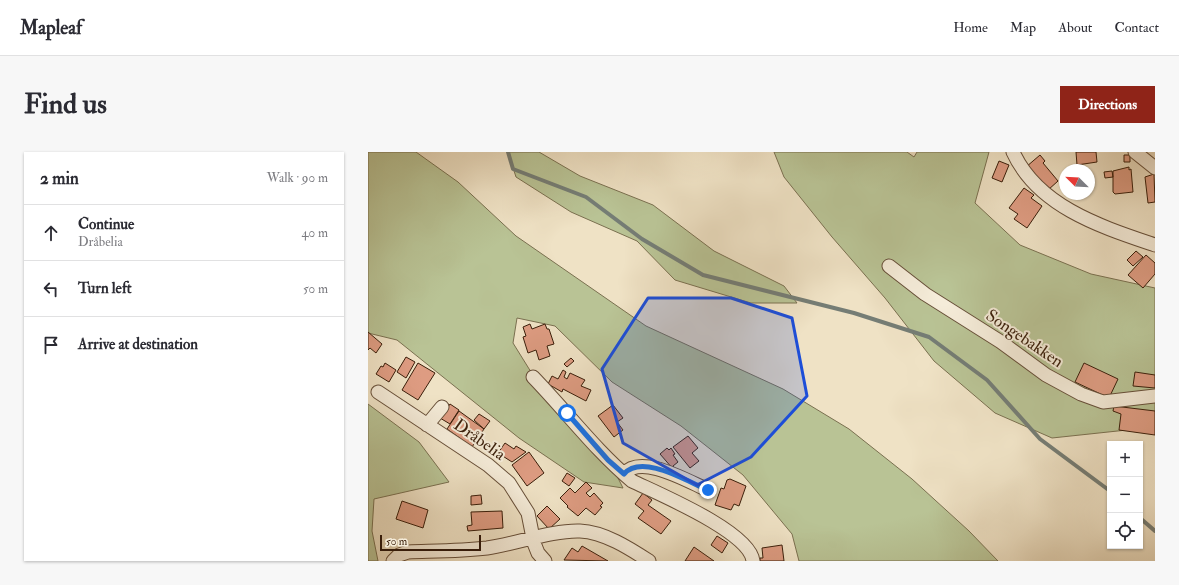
<!DOCTYPE html>
<html lang="en">
<head>
<meta charset="utf-8">
<style>
	:root { --surface:#fff; --page:#f7f7f7; --text:#2b2b33; --muted:#7c7c81; --line:#e1e1e2; --accent:#8f2418 }
	body { margin:0; font-family:"IM FELL Double Pica",serif; background:var(--page); color:var(--text) }
	.controls { position:absolute; right:12px; bottom:12px; display:grid; overflow:hidden; border-radius:0px; box-shadow:0 1px 3px #0004 }
	.controls button { width:36px; height:36px; display:grid; place-items:center; padding:0; border:0; border-bottom:1px solid var(--line); background:var(--surface); color:var(--text); font:20px sans-serif }
	.compass { position:absolute; left:691px; top:12px; width:36px; height:36px; border-radius:50%; background:var(--surface); box-shadow:0 1px 3px #0004; rotate:294deg }
	.scale { position:absolute; left:12px; bottom:10px; width:101px; box-sizing:border-box; padding-left:4px; border:2px solid #3a1e0a; border-top:0; font-size:11px; line-height:14px; white-space:nowrap; color:#3a1e0a; -webkit-text-stroke:3px #f5ecd9; paint-order:stroke }
	.stop { position:absolute; width:12px; height:12px; margin:-9px; border:3px solid #1a73e8; border-radius:50%; background:#fff }
	.stop.end { background:#1a73e8; border-color:#fff; box-shadow:0 1px 4px #0008 }
	.list { margin:0; padding:0; list-style:none }
	h2 { display:flex; justify-content:space-between; align-items:center; height:52px; margin:0; padding:0 16px; font-size:17px }
	h2 small { font-size:13px; font-weight:400; color:var(--muted) }
	.list li { display:grid; grid-template-columns:26px 1fr auto; gap:12px; align-items:center; box-sizing:border-box; height:56px; padding:0 16px; border-top:1px solid var(--line) }
	.list b { display:block; font-size:15px; white-space:nowrap }
	.list p { margin:0; font-size:13px; white-space:nowrap; color:var(--muted) }
	.list em { font-size:13px; font-style:normal; color:var(--muted) }
	.icon { flex:none; width:22px; height:22px; fill:none; stroke:currentColor; stroke-width:2; stroke-linecap:round; stroke-linejoin:round }
	.map { position:relative; flex:none; width:787px; height:409px; overflow:hidden; border-radius:0px }
	header { display:flex; align-items:center; gap:24px; box-sizing:border-box; height:56px; padding:0 20px; background:var(--surface); border-bottom:1px solid var(--line) }
	header strong { font-size:19px }
	nav { display:flex; gap:22px; margin-inline-start:auto; font-size:14px }
	.intro { display:flex; align-items:center; justify-content:space-between; box-sizing:border-box; height:96px; padding:0 24px }
	h1 { margin:0; font-size:28px }
	.button { padding:10px 18px; border-radius:0px; background:var(--accent); color:#fff; font-size:14px; font-weight:700 }
	main { display:flex; gap:24px; padding:0 24px }
	aside { flex:1; background:var(--surface); border-radius:0px; box-shadow:0 1px 3px #0004 }
	.map>svg:first-child { display:block }
	.green { fill:#b9c395; stroke:#7a7050 }
	.lines { fill:none; stroke-linecap:round; stroke-linejoin:round }
	.stream { stroke:#757d75; stroke-width:4 }
	.building { fill:#de9c82; stroke:#3a1e0a }
	.street-casing { stroke:#674f39; stroke-width:15 }
	.street { stroke:#f5ecd9; stroke-width:13 }
	.route { stroke:#1a73e8; stroke-width:5 }
	.marked { fill:#1d4ed8; fill-opacity:0.2; stroke:#1d4ed8; stroke-width:3; stroke-linejoin:round }
	.labels { text-anchor:middle; stroke-width:4; stroke-linejoin:round; paint-order:stroke }
	.street-label { font-size:17px; fill:#3a1e0a; stroke:#f5ecd9 }
</style>
</head>
<body>
<header>
<strong>Mapleaf</strong>
<nav><a>Home</a><a>Map</a><a>About</a><a>Contact</a></nav>
</header>
<div class="intro"><h1>Find us</h1><a class="button">Directions</a></div>
<main>
<aside>
<h2>2 min<small>Walk · 90 m</small></h2>
<ul class="list">
<li><svg class="icon" aria-label="ahead" viewBox="0 0 24 24"><path d="M12 20V5M6 11l6-6 6 6"/></svg><div><b>Continue</b><p>Dråbelia</p></div><em>40 m</em></li>
<li><svg class="icon" aria-label="left" viewBox="0 0 24 24"><path d="M17 20v-9H6M10 6l-5 5 5 5"/></svg><div><b>Turn left</b></div><em>50 m</em></li>
<li><svg class="icon" aria-label="arrive" viewBox="0 0 24 24"><path d="M6 21V4h12l-3 4 3 4H6"/></svg><div><b>Arrive at destination</b></div></li>
</ul>
</aside>
<div class="map">
<svg width="787" height="409" viewBox="0 0 787 409">
	<rect width="100%" height="100%" fill="#efe2c5"/>
	<filter id="stains"><feTurbulence type="fractalNoise" baseFrequency=".005" numOctaves="4"/><feColorMatrix values="0 0 0 0 .2 0 0 0 0 .09 0 0 0 0 .02 0 0 0 .5 -.17"/></filter>
	<radialGradient id="worn" r=".72"><stop offset=".6" stop-color="#630" stop-opacity="0"/><stop offset="1" stop-color="#630" stop-opacity=".3"/></radialGradient>
	<path class="green" d="M0 0H48L90 30 148 84 278 174 415 237 481 277 544 327 601 379 630 409H431L424 382 375 323 313 274 244 230 187 174 149 166 145 191 186 257 242 310 255 336 216 330 151 286 29 188 0 181Z
		M140 0H171L212 24 285 53 346 99 416 134 429 151H383L307 128 269 89 203 60 148 25Z
		M406 0H539L546 5 549 0H621L607 51 652 93 723 122 787 136V275L684 286 627 261 566 209 517 146 464 85 416 25Z
		M0 252 51 290 81 330 6 347 4 379 10 409H0Z"/>
	<g class="lines">
		<path class="stream" d="M140 0 145 17 218 45 274 87 335 123 486 161 561 185 619 228 672 287 742 339
			M772 366 787 379"/>
	</g>
	<path class="building" d="M708 0H728L729 10 709 13Z
		M672 3 677 9 675 11 690 29 680 38 658 15Z
		M756 3H762V10H756Z
		M631 9 641 13 634 30 624 26Z
		M761 15V18L763 17 765 40 747 42 745 40V19Z
		M744 19 745 25 737 26 736 20Z
		M786 22 787 50 780 51 777 25Z
		M656 36 666 43 663 46 674 54 659 76 646 67 650 62 641 56Z
		M768 99 775 105 765 114 759 108Z
		M778 103 787 111V122L775 136 760 123Z
		M162 172 164 177 177 172 179 177H181L186 192 179 194 182 204 171 208 168 198 160 201 155 185 158 184 155 175Z
		M0 180 14 192 8 201 2 196 0 198Z
		M38 205 47 210 38 226 29 220Z
		M203 206 206 209 199 215 196 212Z
		M17 211 28 218 21 230 8 222 13 214 15 215Z
		M50 211 67 221 50 248 34 238Z
		M716 211 750 227 741 246 707 230Z
		M195 218 198 220 196 225 199 227 202 221 217 228 213 234 223 238 218 249 195 237 194 240 180 232 184 224 190 227Z
		M767 220 787 223V236L765 234Z
		M82 252 91 258 82 272 72 266Z
		M245 253 255 266 249 270 255 278 246 285 230 264Z
		M746 254 787 259V283L751 278 753 262 745 259Z
		M91 259 116 277 104 295 79 277Z
		M111 262 122 269 116 277 106 268Z
		M320 284 330 296 324 301 331 309 322 316 305 295Z
		M137 291 146 297 148 294 158 300 144 310 130 301Z
		M299 296 301 298 303 296 307 302 305 303 310 310 305 314 307 316 305 317 292 302Z
		M161 300 176 321 159 334 144 313Z
		M199 321 207 326 201 334 194 329Z
		M362 327 378 334 371 354 366 352 363 358 347 353 353 336 356 337 359 328Z
		M218 330 224 336 218 341 222 345 226 341 235 351 232 354 234 355 227 363 218 356 210 364 199 355 200 354 192 346 202 336 207 341Z
		M275 341 284 348 280 353 303 369 293 382 270 366 276 359 267 352Z
		M113 343 114 352 103 353V344Z
		M34 349 60 358 55 376 28 367Z
		M179 354 192 367 181 377 169 364Z
		M134 359 135 376 100 379 99 374 104 373 103 360Z
		M349 384 360 391 354 401 343 393Z
		M414 393 416 409H392V406H395L394 396Z
		M214 394 240 409 196 408 204 396 210 400Z
		M326 395 346 409H317Z"/>
	<g class="lines">
		<g class="street-casing">
			<path id="street" d="M645 0C670 55 734 75 787 93
				M767 0 787 16
				M521 114 557 142 633 190 678 223 713 242 735 250 787 244
				M165 225C198 259 227 298 264 329 291 342 382 380 385 409
				M10 240 120 313 141 331 160 361 166 391 170 401 177 409
				M59 273 74 255
				M256 322C273 301 321 330 340 338
				M25 409 31 403 40 400C66 399 93 399 119 396 148 392 184 378 212 379 236 380 261 396 281 409"/>
		</g>
		<use href="#street" class="street"/>
	</g>
	<g class="lines">
		<path class="route" d="M199 261 240 308 256 322C274 301 320 330 340 338"/>
	</g>
	<path class="marked" d="M280 146H363L424 166 439 244 383 305 329 333 255 291 234 217Z"/>
	<g class="labels">
		<g class="street-label">
			<text transform="translate(657 186) rotate(34)" y="6">Songebakken</text>
			<text transform="translate(112 287) rotate(35)" y="6">Dråbelia</text>
		</g>
	</g>
	<rect width="100%" height="100%" filter="url(#stains)"/>
	<rect width="100%" height="100%" fill="url(#worn)"/>
</svg>
<div class="controls">
<button>+</button>
<button>−</button>
<button><svg class="icon" aria-label="locate" viewBox="0 0 24 24"><circle cx="12" cy="12" r="6"/><path d="M12 2v4M12 18v4M2 12h4M18 12h4"/></svg></button>
</div>
<svg class="compass" viewBox="-18 -18 36 36"><path d="M0-13l5 13h-10z" fill="#e53935"/><path d="M0 13l5-13h-10z" fill="#7c7c81"/></svg>
<div class="scale">50 m</div>
<div class="stop" style="left:199px;top:261px"></div>
<div class="stop end" style="left:340px;top:338px"></div>
</div>
</main>
</body>
</html>
